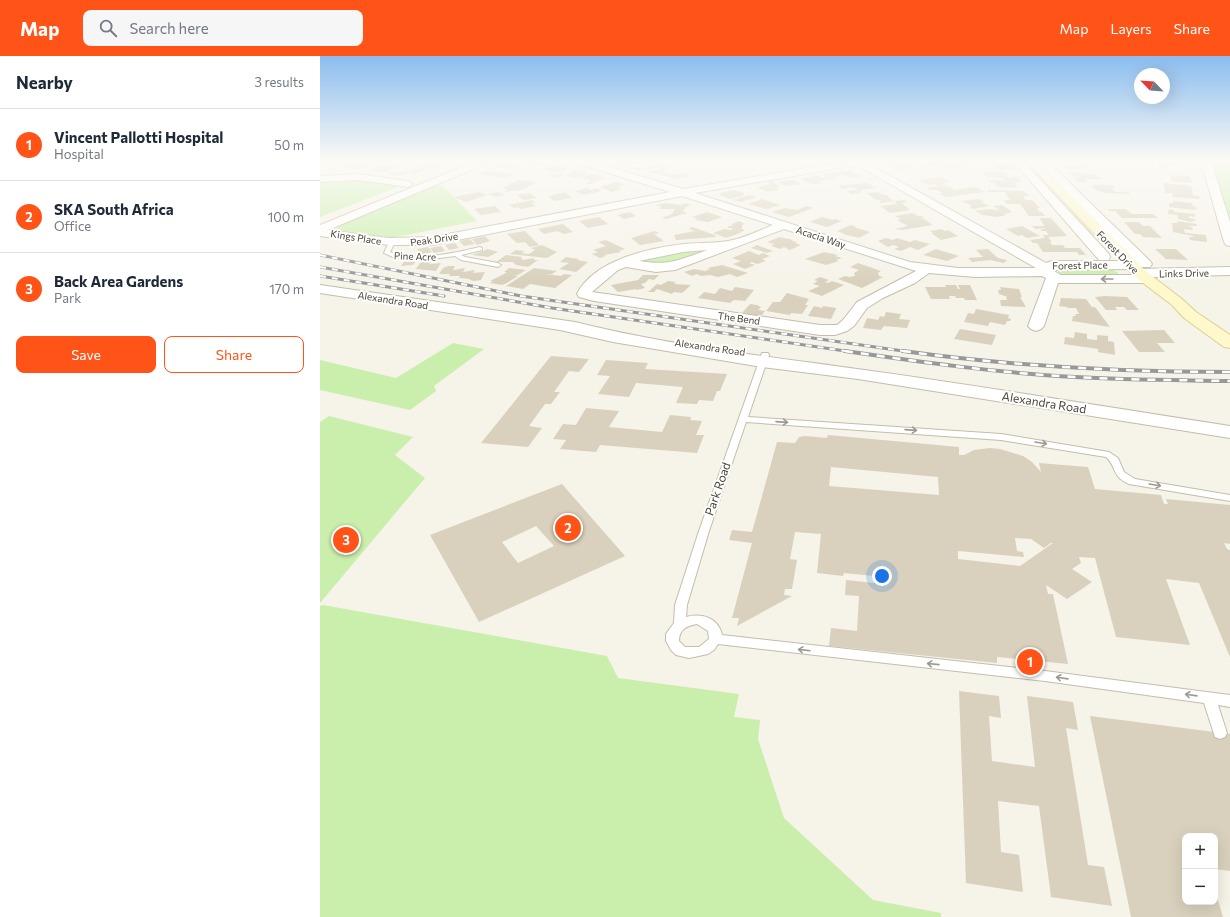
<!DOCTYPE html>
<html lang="en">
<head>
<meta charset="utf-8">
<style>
	:root { --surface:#fff; --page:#f6f6f7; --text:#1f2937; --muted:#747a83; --line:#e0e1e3; --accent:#ff5317 }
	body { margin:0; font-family:Commissioner,sans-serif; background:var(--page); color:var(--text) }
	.controls { position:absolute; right:12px; bottom:12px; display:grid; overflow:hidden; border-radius:8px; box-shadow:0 4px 16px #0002 }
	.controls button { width:36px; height:36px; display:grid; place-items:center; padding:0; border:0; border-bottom:1px solid var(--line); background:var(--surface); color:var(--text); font:20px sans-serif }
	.compass { position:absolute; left:814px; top:12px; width:36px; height:36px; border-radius:50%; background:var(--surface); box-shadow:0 4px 16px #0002; rotate:295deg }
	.you { position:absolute; left:562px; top:520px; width:14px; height:14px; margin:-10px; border:3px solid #fff; border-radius:50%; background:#1a73e8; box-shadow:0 0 0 6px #1a73e833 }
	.badge { display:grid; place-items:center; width:26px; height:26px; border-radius:50%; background:var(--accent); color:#fff; font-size:13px; font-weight:700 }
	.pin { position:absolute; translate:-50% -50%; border:2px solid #fff; box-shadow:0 1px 4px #0006 }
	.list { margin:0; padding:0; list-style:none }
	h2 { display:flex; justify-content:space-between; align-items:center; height:52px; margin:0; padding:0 16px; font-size:17px }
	h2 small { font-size:13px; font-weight:400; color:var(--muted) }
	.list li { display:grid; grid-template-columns:26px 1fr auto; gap:12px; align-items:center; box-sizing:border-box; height:72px; padding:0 16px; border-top:1px solid var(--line) }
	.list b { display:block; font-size:15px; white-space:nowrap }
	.list p { margin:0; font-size:13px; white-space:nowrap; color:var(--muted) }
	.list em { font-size:13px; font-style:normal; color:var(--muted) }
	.actions { display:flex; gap:8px; padding:12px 16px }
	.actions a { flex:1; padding:9px 0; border:1px solid var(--accent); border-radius:8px; text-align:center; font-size:14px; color:var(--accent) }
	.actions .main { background:var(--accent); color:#fff }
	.icon { flex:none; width:22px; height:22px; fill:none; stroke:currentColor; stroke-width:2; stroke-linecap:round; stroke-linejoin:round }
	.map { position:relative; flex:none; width:910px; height:861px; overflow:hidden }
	header { display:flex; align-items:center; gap:24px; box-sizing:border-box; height:56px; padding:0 20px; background:var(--accent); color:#fff }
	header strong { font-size:19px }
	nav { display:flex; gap:22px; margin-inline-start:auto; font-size:14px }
	.search { width:280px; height:36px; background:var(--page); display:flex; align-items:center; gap:10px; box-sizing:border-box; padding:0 14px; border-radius:8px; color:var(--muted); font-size:15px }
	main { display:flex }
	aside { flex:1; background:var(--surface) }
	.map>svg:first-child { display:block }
	.green { fill:#caefad }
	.building { fill:#d9d1bd; fill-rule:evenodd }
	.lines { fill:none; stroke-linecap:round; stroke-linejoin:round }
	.service-casing { stroke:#c3bdaa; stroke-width:2 }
	.minor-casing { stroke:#c3bdaa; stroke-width:2 }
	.tertiary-casing { stroke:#c3bdaa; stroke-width:2 }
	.secondary-casing { stroke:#dbd094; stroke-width:2 }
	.service { fill:#fff; fill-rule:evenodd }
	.minor { fill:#fff; fill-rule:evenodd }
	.tertiary { fill:#fff; fill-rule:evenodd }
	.secondary { fill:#fff8ca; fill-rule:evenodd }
	.rail-far1-casing { stroke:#989898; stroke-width:3 }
	.rail-casing { stroke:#989898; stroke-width:4 }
	.rail-far1 { stroke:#fff; stroke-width:2; stroke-dasharray:6; stroke-linecap:butt }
	.rail { stroke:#fff; stroke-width:2.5; stroke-dasharray:8; stroke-linecap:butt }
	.oneway { stroke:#9c9990 }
	.labels { text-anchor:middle; stroke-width:4; stroke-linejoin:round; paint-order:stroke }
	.far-street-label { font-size:10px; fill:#4b4536; stroke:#fff }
	.street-label { font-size:12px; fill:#4b4536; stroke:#fff }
</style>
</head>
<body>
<header>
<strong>Map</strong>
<div class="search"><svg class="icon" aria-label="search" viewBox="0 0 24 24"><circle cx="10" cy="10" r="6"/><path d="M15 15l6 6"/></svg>Search here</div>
<nav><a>Map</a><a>Layers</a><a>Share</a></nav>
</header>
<main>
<aside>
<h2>Nearby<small>3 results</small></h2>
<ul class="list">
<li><span class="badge">1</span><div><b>Vincent Pallotti Hospital</b><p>Hospital</p></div><em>50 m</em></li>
<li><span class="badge">2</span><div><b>SKA South Africa</b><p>Office</p></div><em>100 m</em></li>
<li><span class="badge">3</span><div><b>Back Area Gardens</b><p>Park</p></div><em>170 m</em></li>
</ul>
<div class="actions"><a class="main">Save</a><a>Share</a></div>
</aside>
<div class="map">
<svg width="910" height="861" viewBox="0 0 910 861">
	<rect width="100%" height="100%" fill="#f6f3e9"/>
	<path class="green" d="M890 105H910V170Z
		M35 122 77 128 78 131 0 161V124Z
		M115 129 123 130 157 165 76 181H66L18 174 15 171Z
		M392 194 339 211 316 204 347 196Z
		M738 213H792L798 217 797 219 744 220 738 216Z
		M133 287 164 293 114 330 116 335 90 354 0 334V304L76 322Z
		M9 360 93 381 75 399 105 422 0 547V366Z
		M3 549 287 600 298 622 419 638 414 661 440 664 438 683 464 762 553 844 621 857V861H0V550Z"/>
	<path class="building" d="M216 105H221L229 106 218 110 207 108Z
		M307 105H330L307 110 298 108Z
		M610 105H621L633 112H624L620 110H624L623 109 610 110 604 107 611 106Z
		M627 105H640L646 110H634Z
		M838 105 858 107 859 110 846 109 847 112 839 111Z
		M28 106H40L37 108H51L42 113H29L33 111H19Z
		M181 106 196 108 186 112 171 111Z
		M105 107 119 109 94 118 87 117 78 120 67 118 76 116 83 117 107 109 101 108Z
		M585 107 592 111 578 114 573 111 581 110 576 108Z
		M343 108 347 109 328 114 324 113 319 115 312 112 331 111Z
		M759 108H765L768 111 758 112 760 114H749L743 111H745L744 110 760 109Z
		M63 109 79 111 64 116 50 113Z
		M235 109 249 112 236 117 222 113Z
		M673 109H687L688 111H695L697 114H679Z
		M347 111 353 112 342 115 353 119 362 117 372 120 355 123 336 117 333 118 328 116Z
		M256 114 269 118 255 122 245 119Z
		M166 115 187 117 193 118 185 122 179 121 183 119 179 121 158 118Z
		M524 115H530L542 120 534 122 523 119 513 121 516 123 510 124 503 121 506 120 502 118Z
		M663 116H685L690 119H686L688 121H697L702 126H694L698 131H695L696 132 678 131 675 127H671L669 124H683L682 122 666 121Z
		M749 116 778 119 782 123H765L767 126H758L754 122H763L753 120Z
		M239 117 245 119 235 122 228 120Z
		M273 118 287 122 269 128 265 127 272 125 261 122Z
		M497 119 507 124 499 125 502 127 491 128 481 123Z
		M853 119 868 120 871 122 872 124H869L872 125 873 127 851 125 850 120Z
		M621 121 631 126H622L627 128 618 130 615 128 609 129 599 124Z
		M197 124 212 125 211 126H218L201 134 184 136 188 133H182Z
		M473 124 481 128 465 130 457 126Z
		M452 125 460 131 456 132 459 134 447 136 437 131 450 128 446 126Z
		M298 126 306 129 298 131 302 133 292 136 279 131Z
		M548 127 556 132 539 134 543 136 531 138 527 135 538 134 533 131 523 133 518 130Z
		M844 127 871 130 873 139 879 140 880 143 853 141 852 137H845Z
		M772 129H792L795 132H791L795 136H808L810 138 785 137 774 133 771 131H774Z
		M620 130H628L634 133H631L633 134 655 131 665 136 626 141 619 137H623L617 134H610L606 132Z
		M267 132 270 134 276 132 282 135 263 139 254 135Z
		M413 134 424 137 423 140 409 143 400 139 401 137Z
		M667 134 703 135 710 140H703L706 144H690L685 136H669Z
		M159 136 167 139 146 146 134 141Z
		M178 136 185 139 175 141 168 138Z
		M245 136 252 142 234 145 228 140Z
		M558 136 564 139H567L570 141H567L574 145 561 147 559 145H564L554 143 547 137Z
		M209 137 217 142 204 144 196 139Z
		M429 139 437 141 421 146 413 144Z
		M442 143 460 149 446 153 428 148Z
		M658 143 665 146H661L669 150 653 153 649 151 652 150 642 145Z
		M212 144 216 146 211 147 216 150 201 153 198 151 194 152 189 149Z
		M584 144 588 146 582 147 590 154 570 157 560 150 577 148 574 145Z
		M684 144H712L720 152H717L719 156H722L725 160H709L700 148H687Z
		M853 145 872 147 873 150 878 152 873 154 849 151V147H853Z
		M345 147 361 149 366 147 371 149 366 151 363 155 367 157 346 163 342 162 352 158 355 153H339L341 150H334Z
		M682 149 692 156 684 158 687 159 677 161 663 159 655 155 668 153 680 154 673 150Z
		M175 150 181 156 161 159 154 153Z
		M487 150 493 152 469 161 452 156 464 152 477 154Z
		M787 153H806L812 158H833L838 162H802L795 155H790Z
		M848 154H854V156L875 158V161L869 160V162L877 164 871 166 858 163V159L848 158Z
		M310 156 316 160 304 163 297 159Z
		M387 156 402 161 388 166 375 164 378 163 372 161Z
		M592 157 598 160H601L605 162H602L613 169 582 174 575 173 588 170 577 164 581 163 575 160Z
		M279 161 288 168 268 172 259 165Z
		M502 161 512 164 515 163 522 165 507 171 490 166Z
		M719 162H731L747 180 728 181 732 186H730L732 189H743L745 192H760L766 199H759L757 196H723L717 187H713L710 184 725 182 723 179H729L726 175H722L720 173H725L724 172 715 173 712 170H725Z
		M419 165 425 168 422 169V173L425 174 419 177H420L406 182 393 177 404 173 412 174V172H408V170H412V168Z
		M857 165 877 168V170H869V171H872L873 174 864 173 865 177 886 179 887 186 870 184 869 181H873V180L853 176 852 167H858Z
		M804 166H819L823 170H830L842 182 823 181 820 178H815Z
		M243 168 253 176 244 178 237 175 224 178 218 173Z
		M531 169 536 171H534L550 176 539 182 523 178H525L517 175Z
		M702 170 720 180 707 182 702 179 698 180 686 173Z
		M372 171 395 179 396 181 356 184 354 179 375 175 369 173Z
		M621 173 625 175 628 174 638 180 621 184 611 177H613L610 175Z
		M205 175 219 189 210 191 205 186 197 187 187 178Z
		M335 175 339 177 334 178 344 185 320 189 311 182Z
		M165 180 170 185 157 189 152 183Z
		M460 181 473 184 472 185 477 186 475 187 481 189 470 194 464 191 460 193 451 190 454 188 447 186Z
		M566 182 573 184 577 182 590 186 595 184 610 188 598 194 590 191 581 195 574 193 579 191 573 189 568 191 558 185Z
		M150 183 155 188 144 190 139 185Z
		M286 184 305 193 299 195 301 196 284 199 286 200 280 202 272 198 278 196 273 194 286 190 278 186Z
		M135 187 139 192 129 194 125 189Z
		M222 189 237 196 227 202 190 198 196 194 205 195 201 197 209 198 215 194 211 192Z
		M437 189 453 195 447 197 431 192Z
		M121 190 125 195 114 197 110 192Z
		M108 191 112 196 101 199 97 193Z
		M168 193 178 196 168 201 152 199Z
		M616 193 639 200 627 205 603 199Z
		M668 193 678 202 687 204 684 207 670 204 652 206 648 202 663 201 656 194Z
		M835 193H856L868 204 846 203Z
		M429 195 439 199 443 197 450 200 442 203 446 205 437 208 432 206 429 207 435 209 425 213 413 208 421 205 412 202Z
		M504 196 518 199 515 200 522 202 516 204 519 205 506 209 485 203Z
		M186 199 202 201 201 202 203 204 214 202V204H218L208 211 196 209 193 206H176Z
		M246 201 259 203 257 204 268 206 256 216 239 213 249 207 240 206Z
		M98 203 93 209 81 210 85 204Z
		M105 205H112L109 208 121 207 116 215 96 213 100 207Z
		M538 207 561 215 558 217 559 220 563 221 542 232 518 223 525 220 529 221 535 220 534 217 539 214 530 211Z
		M402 209 428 217 417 221 410 218 398 221 390 219 381 220 377 218 372 220 364 216 374 213 385 215 390 213 387 212Z
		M128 210H135L133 214 145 212 143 216 155 214 153 217 165 216 161 224 154 225 150 224V223L139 222 140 220H129L130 218H119L123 212Z
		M189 212 206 214 198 219H193L198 220 187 227 182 229 170 227 173 225H170L184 218 187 216H184Z
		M214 212 237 215 232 218H226L241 220 244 218 252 219 235 232 210 228 203 233 186 230Z
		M323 219H339L334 224 329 223 325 227 321 228 325 232 317 234 316 233 298 236 291 229 318 224Z
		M500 221 509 224 505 226 508 227 512 225 524 229 502 240 488 235 500 230 493 228 498 225 494 224Z
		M348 225 356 226 354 228 370 229V230L362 237 354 236 352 238 337 233 334 236H328L337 228 341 229Z
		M625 229H636L638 233H640L638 229H650L657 244H645L644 242H636L635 240H629L630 243H611L605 231H626Z
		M415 231 434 234 425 245 414 244 410 247 378 242 384 236 395 238 400 232 412 235Z
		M680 231 699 233 702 241H700L706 251 681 250 680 244H687L686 241H688L679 238 678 234H681Z
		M467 237 489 243 485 249H488L482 258 471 257 470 259 446 255 453 246H460Z
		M785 240 807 241 819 254H807L804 251H795L797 254H786L775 241Z
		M741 242 766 243 772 251H775L790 271 752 265 753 260H756L755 258H759L756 252H748L747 251 739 250Z
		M430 248 437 249 441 251 438 254 445 255 441 260 422 257Z
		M494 250 502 252 503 250 516 252V253L511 263 488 260Z
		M656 253 689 259 688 262 691 263 690 265H687L685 269 670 266 668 270 644 266 648 257 654 258Z
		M566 256 581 258 579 263 590 264 587 272 564 270 561 274 543 272 547 262 558 264 560 260 564 261Z
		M640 273 676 279 672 289 634 283Z
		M844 274 855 287H837L845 296H819L802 275Z
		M755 276 767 278V283L777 284V279L788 280V285L794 286 795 299 778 296V293L744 288 745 281 754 282Z
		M231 300 269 303 259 316 249 315 234 336H240L231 348H225L209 370 222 372 208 391 161 387Z
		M286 304 328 307 325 313 407 318 400 335H397L393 345 379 344 377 348 356 347 363 331 316 327 309 341 278 338 290 320 277 319Z
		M266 352 299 355 289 371 342 376 350 359 371 361 370 364 382 365 376 379H384L377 397 280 389 276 396 240 393 246 384 233 383 243 368 256 369Z
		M508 379 639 391V399H644L654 394 670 392 680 393 703 400 712 406 721 416 719 407 768 411 775 433 841 439 844 448H848L846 443 910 449V488L904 487 907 493 910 494V601L879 527 846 523 870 589 796 581 775 502 759 501 761 507 752 513 772 526 747 543 726 529 728 538H733L748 608 677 601V607L509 590 511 572 537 575 539 540 525 539 526 524 554 527V520L524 517 523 520 497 517 501 478 475 476 470 503 477 504 472 533H465L464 539 472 540 417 570 419 562H412L432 487 409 484 412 474 432 476 457 386 475 387 479 381 485 380 507 382ZM511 411 618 421 619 439 509 430ZM695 482 711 483 724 492 731 487H733L700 510 638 503V495L704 501 703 496 697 495Z
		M242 428 305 500 159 566 110 479ZM216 470 234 490 198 507 182 486Z
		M639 635 679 640 681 662 669 660 672 705 715 711 707 640 753 646 758 674 746 672 768 809 784 811 792 850 731 841 719 750 678 745 681 796 699 799 703 836 646 827Z
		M770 660 910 678V815L895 813V780H865V846H895V834L903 861H811Z"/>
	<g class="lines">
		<g class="service-casing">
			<path id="service" d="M72 184 75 186 70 196C95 206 135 197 160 191L162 192V194L141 199 145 201 178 207 181 209 178 211 141 204 135 200 112 203 86 204 73 201 64 197 69 186Z
				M442 297H448L449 299 428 361 681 378 789 396 798 402 804 416 815 423 910 439V445L809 428C791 420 797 411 786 401L681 384 426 366 389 475 367 549 366 561C381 557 398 561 402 579L725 615 910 639V651L898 649 907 677 905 681 900 683 895 681 884 647 725 625 398 588 394 594 388 598 369 602 356 599 351 594 346 585V578L354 567 355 549 379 475ZM377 568 388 575 389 583 379 591H365L359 585C359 573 367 570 377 568Z"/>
		</g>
		<g class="minor-casing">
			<path id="minor" d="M157 105H170L168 107 8 174 69 182 112 181 350 136 256 107 254 105H270L363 133 528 105H551L547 107 726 207 732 205H810L815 206 817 209 815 212 810 213 732 214 741 219H814L812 217 814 214 819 213 910 211V219L831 221 833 223 831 226 826 227H738L724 270 721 273 716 275 711 273 708 270 726 222 722 220 655 221 609 217 595 227 563 242 547 252 534 270 527 275 515 279H500L274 245 259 241 257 238C274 204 329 192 364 188 380 186 397 188 413 184 426 181 440 174 453 169L362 140 112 189H69L0 180V169ZM537 109 716 212H638L590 206 375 137ZM464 173 596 215 537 246 523 264 517 269H500L272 236 298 214 306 211 336 216 355 214ZM387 194C360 204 348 210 319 205L363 196Z
				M693 105H703L789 198 790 201 789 204H779Z
				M717 105H727L830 205 832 208 830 211H820Z
				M881 105H891L910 166V190L906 189 904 186Z
				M38 118 88 125 93 128 88 131 38 124 0 126V120Z"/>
		</g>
		<g class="tertiary-casing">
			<path id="tertiary" d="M0 229 255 266C347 289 443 300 537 313 662 330 786 351 910 370V382L538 323 442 311 293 286 240 274 0 237Z"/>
		</g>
		<g class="secondary-casing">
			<path id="secondary" d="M706 105H717L824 214 862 243 876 256 910 279V292L904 291 864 262 852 249 814 220Z"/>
		</g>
		<use href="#service" class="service"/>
		<use href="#minor" class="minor"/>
		<use href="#tertiary" class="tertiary"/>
		<use href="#secondary" class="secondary"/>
		<g class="rail-far1-casing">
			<path id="rail-far1" d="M0 199 201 240 590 296
				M0 211 232 252 532 296
				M0 220 124 240"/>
		</g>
		<g class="rail-casing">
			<path id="rail" d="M525 295C601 306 678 317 755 321 807 324 858 324 910 325
				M583 295C691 310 801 316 910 316"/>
		</g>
		<use href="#rail-far1" class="rail-far1"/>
		<use href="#rail" class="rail"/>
	</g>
	<defs><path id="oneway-shaft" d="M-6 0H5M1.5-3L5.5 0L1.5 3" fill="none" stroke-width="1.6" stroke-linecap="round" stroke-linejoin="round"/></defs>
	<g class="oneway">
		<use href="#oneway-shaft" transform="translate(787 223) rotate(180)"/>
		<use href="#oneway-shaft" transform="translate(462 366) rotate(4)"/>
		<use href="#oneway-shaft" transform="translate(591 374) rotate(4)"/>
		<use href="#oneway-shaft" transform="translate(721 387) rotate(9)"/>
		<use href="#oneway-shaft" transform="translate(835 429) rotate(9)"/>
		<use href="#oneway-shaft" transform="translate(484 594) rotate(-173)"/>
		<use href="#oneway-shaft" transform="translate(613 608) rotate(-174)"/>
		<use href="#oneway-shaft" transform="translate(742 622) rotate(-172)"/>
		<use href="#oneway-shaft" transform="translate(871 639) rotate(-172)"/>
	</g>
	<linearGradient id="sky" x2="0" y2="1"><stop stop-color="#8bbdef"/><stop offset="0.46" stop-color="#fbfaf5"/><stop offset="1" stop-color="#fbfaf5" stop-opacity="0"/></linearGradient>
	<rect width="910" height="226" fill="url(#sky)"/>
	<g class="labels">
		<g class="far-street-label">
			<text transform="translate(36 181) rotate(9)" y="4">Kings Place</text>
			<text transform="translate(501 181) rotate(18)" y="4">Acacia Way</text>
			<text transform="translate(114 183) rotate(-8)" y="4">Peak Drive</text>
			<text transform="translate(798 196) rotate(46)" y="4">Forest Drive</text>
			<text transform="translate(95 200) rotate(2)" y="4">Pine Acre</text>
			<text transform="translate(760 209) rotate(-1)" y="4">Forest Place</text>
			<text transform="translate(864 217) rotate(-1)" y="4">Links Drive</text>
			<text transform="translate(73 244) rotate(9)" y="4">Alexandra Road</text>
			<text transform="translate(419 262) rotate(8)" y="4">The Bend</text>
			<text transform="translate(390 291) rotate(8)" y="4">Alexandra Road</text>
		</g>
		<g class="street-label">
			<text transform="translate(724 347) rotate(9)" y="4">Alexandra Road</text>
			<text transform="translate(398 433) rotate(-71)" y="4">Park Road</text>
		</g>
	</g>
</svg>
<div class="controls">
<button>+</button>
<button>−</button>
</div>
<svg class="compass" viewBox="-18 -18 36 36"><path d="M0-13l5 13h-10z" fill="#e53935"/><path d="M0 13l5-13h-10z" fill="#747a83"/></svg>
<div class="you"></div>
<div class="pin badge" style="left:710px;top:606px">1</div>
<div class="pin badge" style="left:248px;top:472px">2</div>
<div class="pin badge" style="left:26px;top:484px">3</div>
</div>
</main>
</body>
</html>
